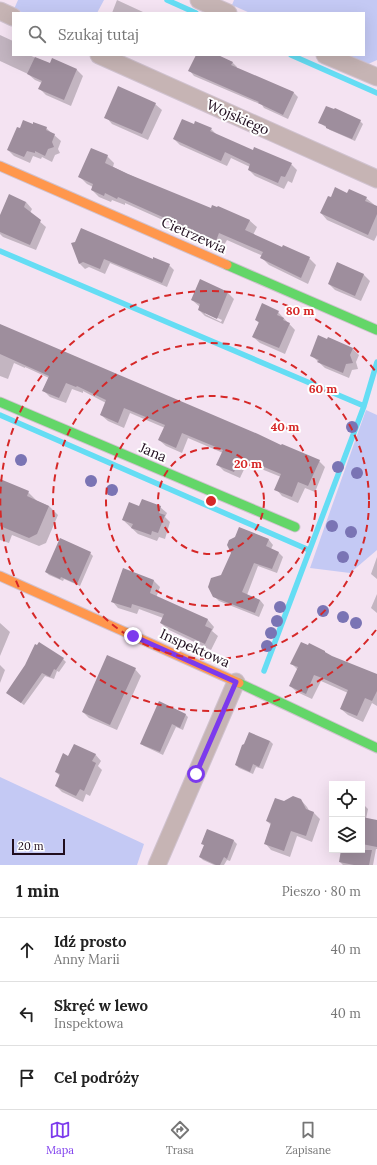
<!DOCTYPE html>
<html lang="pl">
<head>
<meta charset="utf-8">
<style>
	:root { --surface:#fff; --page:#f2f2f2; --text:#222; --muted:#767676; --line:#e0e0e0; --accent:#7c3aed }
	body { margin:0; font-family:Lora,serif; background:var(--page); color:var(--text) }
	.controls { position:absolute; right:12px; bottom:12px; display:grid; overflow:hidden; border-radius:0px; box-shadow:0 4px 16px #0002 }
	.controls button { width:36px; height:36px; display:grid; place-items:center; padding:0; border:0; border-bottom:1px solid var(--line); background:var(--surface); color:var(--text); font:20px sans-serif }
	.scale { position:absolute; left:12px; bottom:10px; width:53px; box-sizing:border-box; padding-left:4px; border:2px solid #200d1e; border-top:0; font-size:11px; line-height:14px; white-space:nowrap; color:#200d1e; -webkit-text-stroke:3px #fff; paint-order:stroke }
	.stop { position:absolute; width:12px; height:12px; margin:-9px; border:3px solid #7c3aed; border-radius:50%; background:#fff }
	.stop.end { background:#7c3aed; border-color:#fff; box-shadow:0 1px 4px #0008 }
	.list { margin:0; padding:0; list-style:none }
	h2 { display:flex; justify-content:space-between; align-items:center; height:52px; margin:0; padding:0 16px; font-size:17px }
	h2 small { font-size:13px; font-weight:400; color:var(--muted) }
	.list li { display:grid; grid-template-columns:26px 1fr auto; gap:12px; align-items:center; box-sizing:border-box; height:64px; padding:0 16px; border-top:1px solid var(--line) }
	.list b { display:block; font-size:15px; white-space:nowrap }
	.list p { margin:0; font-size:13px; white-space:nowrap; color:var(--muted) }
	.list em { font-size:13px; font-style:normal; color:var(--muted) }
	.icon { flex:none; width:22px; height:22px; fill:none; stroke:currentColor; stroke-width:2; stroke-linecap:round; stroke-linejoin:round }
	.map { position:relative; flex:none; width:377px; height:865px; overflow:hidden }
	.search { position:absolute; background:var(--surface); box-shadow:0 4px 16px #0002; left:12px; right:12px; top:12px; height:44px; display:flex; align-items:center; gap:10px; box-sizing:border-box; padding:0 14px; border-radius:0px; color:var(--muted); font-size:15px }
	.sheet { height:244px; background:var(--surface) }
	nav { display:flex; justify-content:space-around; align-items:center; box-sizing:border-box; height:56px; border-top:1px solid var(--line); background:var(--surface); font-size:11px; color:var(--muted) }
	nav a { display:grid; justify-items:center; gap:2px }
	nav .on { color:var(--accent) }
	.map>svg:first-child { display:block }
	.green { fill:#c4c9f4 }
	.shadow { fill:#0003; fill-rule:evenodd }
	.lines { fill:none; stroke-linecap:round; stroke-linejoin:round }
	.stream { stroke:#65ddf4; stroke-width:5.5 }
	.building { fill:#9e8e9d }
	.street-casing { stroke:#d0c2cf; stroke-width:19 }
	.fast-casing { stroke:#d0c2cf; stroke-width:11 }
	.slow-casing { stroke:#d0c2cf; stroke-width:11 }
	.street { stroke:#c6b4b4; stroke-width:17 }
	.fast { stroke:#63d668; stroke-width:9 }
	.slow { stroke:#ff974d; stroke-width:9 }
	.tree { fill:#7a74b4 }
	.route { stroke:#7c3aed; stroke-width:5 }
	.ring { fill:none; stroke:#d62828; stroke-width:2; stroke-dasharray:7 5 }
	.labels { text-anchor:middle; stroke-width:4; stroke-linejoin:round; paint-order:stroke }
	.street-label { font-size:14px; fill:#200d1e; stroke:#fff }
	.centre { fill:#d62828; stroke:#fff; stroke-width:2 }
	.ring-label { font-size:12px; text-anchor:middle; font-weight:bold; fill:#d62828; stroke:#fff; stroke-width:4; stroke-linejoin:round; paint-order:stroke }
</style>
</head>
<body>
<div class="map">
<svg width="377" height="865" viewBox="0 0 377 865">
	<rect width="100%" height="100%" fill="#f4e3f2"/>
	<path class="green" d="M18 0H104L97 13H24L14 9Z
		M234 0H377V60L366 65 345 55H364V13H250L232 5Z
		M366 410 377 415V550L350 573 310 568Z
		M0 777 144 844 137 865H0Z"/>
	<path class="shadow" d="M117 0 143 12 144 13H112Z
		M0 35 13 41V55H29L50 64 52 60 77 70 83 76 71 106 46 95 40 89 42 83 35 80 28 74 0 61Z
		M197 55H216L232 62 237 67 236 69 293 92 298 97 288 119 264 108 262 105 194 76 190 71Z
		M155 104 162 110 148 140 112 124 106 117Z
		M360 121 363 124 355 141 330 130 320 123Z
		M33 125 46 128 61 141 58 149 60 153 55 155 52 162 42 157 41 159 33 156 30 163 14 156 8 150 20 129Z
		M194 125 211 129 218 136 253 151 291 164 297 170 292 183 288 181 284 189 255 176 249 170 250 167 231 158 227 166 180 145 174 139Z
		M107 156 114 163 113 167 162 190 211 210 249 220 257 227 253 235 283 248 309 258 316 265 308 284 269 265 262 258 263 256 227 240 223 247 125 203V205L112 200 111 202 99 197 92 190 93 187 87 184 80 177Z
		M348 194 366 198 377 207V235L374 241 327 220 321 213Z
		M26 202 32 209 30 213 46 227 36 250 3 237 0 234V217Z
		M73 244 153 260 169 265 174 270 167 287 110 263 105 274 89 267 85 269 80 264Z
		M338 263 364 275 370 281 361 301 335 290 329 284Z
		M201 281 228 293 234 299 223 324 205 316 199 310 200 307 192 300ZM205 312 222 320 221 322 205 314Z
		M278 312 295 330 285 354 260 343 253 337 259 323 256 320Z
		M0 325 282 447 319 461 325 467 315 492 305 488 298 503 282 496 276 489 281 477 247 463 240 478 224 471 218 465 223 453 188 438 182 453 166 446 159 440 165 428 130 413 124 428 108 421 101 415 106 403 83 391V393L72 389 66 403 50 397 43 390 49 378 25 367V368L14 363 8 379 0 376Z
		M329 338 353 349 359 355 356 362 358 369 352 370 349 378 325 368 311 355 328 341Z
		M0 485 28 492 37 501 49 506 58 515 46 543 39 546 12 535 9 543 0 540Z
		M140 507H160L167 513 165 517 170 522 165 539 159 537 157 541 138 534 123 520Z
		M240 528 269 540 273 545 271 549 279 553 283 557 277 573 258 566 247 595 260 600 264 605 259 617 219 601 214 596 232 553 235 538Z
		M90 553 93 556 80 586 64 579 63 581 49 575 46 572Z
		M377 557V579L371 574Z
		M123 570 154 581 160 587 156 598 208 620 214 627 212 631 218 636 211 650 167 629 161 623 163 618 139 609 137 614 118 608 112 601Z
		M377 594V613L371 608Z
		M0 623 10 632 0 656Z
		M328 655 377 676V706L372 703 363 722 348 715 341 709 348 693 321 681 312 699 297 692 290 686 298 670 292 664Z
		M63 659 66 662 59 672 57 671 54 679 45 676 24 705 7 693Z
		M0 665 5 670 0 683Z
		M135 669 141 676 117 730 89 718 83 712Z
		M185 714 188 717 183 730 176 727 163 755 144 746 141 743Z
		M270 741 273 744 263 769 256 767 253 774 239 768 236 765Z
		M95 754 101 761 98 766 102 770 90 796 86 794 83 802 62 792 56 786 60 776 56 772 69 757Z
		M301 800 307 807 310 812 314 813 320 819 312 842 297 836 290 857 271 850 265 843 271 825 267 821 284 802Z
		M362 805 365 806 368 809 366 819 377 821V849H376L373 865H343L340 862 342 850H362Z
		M207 830 234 841 237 844 230 861 227 860 224 865H214L203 860 200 857 205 846 202 843Z"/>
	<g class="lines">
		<path class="stream" d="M167 0 196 13
			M291 55 377 93
			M0 251 364 406
			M0 415 309 550
			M264 671 364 406 377 362"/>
	</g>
	<path class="building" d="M196 55H218L233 62 231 65 294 92 283 115 258 103 259 102 188 71Z
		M35 57 50 63 52 58 77 69 64 100 38 89 42 81 27 74Z
		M118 86 156 103 142 134 104 118Z
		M326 106 334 109 335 108 361 120 352 139 326 128V126L318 123Z
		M182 119 194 124 195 121 212 128 210 131 253 150 254 147 292 163 285 177 281 176 278 183 248 170 250 164 225 152 221 161 173 139Z
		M23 120 33 124V122L47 127 46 130 55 134 52 142 54 147 48 149 45 156 35 151V153L27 151 24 157 7 150 17 127 20 128Z
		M91 148 108 155 105 163 128 174 211 208 212 205 217 207 218 206 250 220 245 230 282 247 283 245 310 257 301 278 260 258 263 252 219 233 216 241 118 197 117 199 105 193 104 196 91 190 93 184 78 177Z
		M335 187 347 193 349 189 367 197 365 201 377 206V214L368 235 320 213 328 196 331 197Z
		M9 194 26 202 24 207 41 220 30 245 0 232V215Z
		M81 228 153 259V257L170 264 162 283 104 259 100 269 83 262 79 264 71 243 75 242Z
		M337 262 364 274 355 296 328 284Z
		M200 279 228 292 217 319 198 310 200 304 191 300Z
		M262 303 279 311 277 315 284 318 283 320 290 323 279 348 252 337 259 322 255 320Z
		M0 324 258 434 281 445 282 444 320 460 308 486 298 482 292 497 274 490 281 474 240 457 234 472 216 465 223 450 182 433 176 448 158 440 165 425 124 408 118 423 100 415 106 400 77 386 76 387 66 383 59 398 42 391 49 376 0 354Z
		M318 335 327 339 328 337 353 348 350 355 353 363 346 364 343 373 317 362 319 360 310 356Z
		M0 479 29 491 27 496 49 506 37 534 29 538 0 526Z
		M142 499 161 506 159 513 165 515 158 533 152 531 151 535 131 528 133 524 122 520 129 502 139 506Z
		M239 527 269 539 266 546 279 552 272 569 254 563 242 592 260 600 255 613 213 597 208 587 211 578 221 575 231 553 227 545 229 540 235 537Z
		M60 538 91 552 77 584 61 577 60 579 45 572Z
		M123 568 154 580 150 593 208 619 205 626 212 629 205 644 160 623 164 614 132 604 131 608 111 602Z
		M39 642 64 658 56 670 54 669 50 677 42 673 21 703 6 693 25 665 35 644 37 645Z
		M301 642 308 645 309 643 325 651V652L332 656 377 674V691L372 701 365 698 357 716 340 709 348 690 322 678 314 675 306 694 289 686 298 667 290 664Z
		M107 655 136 668 110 725 82 712Z
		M159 701 186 714 180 728 172 724 160 752 140 744Z
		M249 732 270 741 259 767 253 764 250 772 235 765 242 745 244 744Z
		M74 744 96 754 92 761 96 763 84 791 80 789 76 796 55 786 60 774 55 772 63 753 68 756Z
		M293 796 301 799 306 809 314 812 306 836 291 831 284 851 264 844 271 823 266 821 275 798 284 801Z
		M362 817 377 820V847L362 844Z
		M207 829 234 840 227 859 224 857 220 865H216L199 857 204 845 201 844Z
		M341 850H372L369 865H354L339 862Z"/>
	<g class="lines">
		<g class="street-casing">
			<path id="street" d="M199 0 228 13
				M0 11 13 17
				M99 55 377 179
				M325 55 377 77
				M157 865 236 682"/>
		</g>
		<g class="fast-casing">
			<path id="fast" d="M227 265 377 330
				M0 402 295 527
				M239 683 377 748"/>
		</g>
		<g class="slow-casing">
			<path id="slow" d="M0 166 227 265
				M0 576 239 683"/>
		</g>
		<use href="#street" class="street"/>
		<use href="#fast" class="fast"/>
		<use href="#slow" class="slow"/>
	</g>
	<g class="tree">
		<circle cx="352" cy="427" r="6"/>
		<circle cx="21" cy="460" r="6"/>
		<circle cx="338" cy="467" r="6"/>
		<circle cx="357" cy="473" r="6"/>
		<circle cx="91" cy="481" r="6"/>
		<circle cx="112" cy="490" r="6"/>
		<circle cx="332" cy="526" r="6"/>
		<circle cx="351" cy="532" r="6"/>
		<circle cx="343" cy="557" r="6"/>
		<circle cx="280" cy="607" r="6"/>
		<circle cx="323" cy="611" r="6"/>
		<circle cx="343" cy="617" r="6"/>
		<circle cx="277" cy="621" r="6"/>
		<circle cx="356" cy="623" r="6"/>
		<circle cx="271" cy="633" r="6"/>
		<circle cx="267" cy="646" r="6"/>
	</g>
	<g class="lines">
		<path class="route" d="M133 636 236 682 196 774"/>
	</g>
	<g class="ring">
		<circle cx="211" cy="501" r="53"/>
		<circle cx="211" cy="501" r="105"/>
		<circle cx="211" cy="501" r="158"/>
		<path d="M376 630A210 210 0 1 1 376 372"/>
	</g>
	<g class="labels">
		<g class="street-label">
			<text transform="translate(238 117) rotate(24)" y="5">Wojskiego</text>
			<text transform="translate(194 235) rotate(24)" y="5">Cietrzewia</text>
			<text transform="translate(153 452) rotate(23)" y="5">Jana</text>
			<text transform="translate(195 648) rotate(24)" y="5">Inspektowa</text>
		</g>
	</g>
	<circle cx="211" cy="501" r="6" class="centre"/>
	<g class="ring-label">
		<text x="300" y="315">80 m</text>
		<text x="323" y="393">60 m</text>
		<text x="285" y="431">40 m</text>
		<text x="248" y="468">20 m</text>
	</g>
</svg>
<div class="controls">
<button><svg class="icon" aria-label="locate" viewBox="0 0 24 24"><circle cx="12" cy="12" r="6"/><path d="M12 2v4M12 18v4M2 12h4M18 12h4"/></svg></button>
<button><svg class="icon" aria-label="layers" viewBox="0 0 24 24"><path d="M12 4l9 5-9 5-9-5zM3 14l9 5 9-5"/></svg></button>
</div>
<div class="scale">20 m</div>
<div class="stop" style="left:196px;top:774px"></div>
<div class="stop end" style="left:133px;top:636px"></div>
<div class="search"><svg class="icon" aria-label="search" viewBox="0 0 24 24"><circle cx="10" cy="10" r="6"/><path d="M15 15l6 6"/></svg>Szukaj tutaj</div>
</div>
<section class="sheet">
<h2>1 min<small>Pieszo · 80 m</small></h2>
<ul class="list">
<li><svg class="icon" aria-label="ahead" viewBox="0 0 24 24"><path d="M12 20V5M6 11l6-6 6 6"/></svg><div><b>Idź prosto</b><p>Anny Marii</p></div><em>40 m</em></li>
<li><svg class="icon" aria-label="left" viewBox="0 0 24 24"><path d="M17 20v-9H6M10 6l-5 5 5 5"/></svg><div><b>Skręć w lewo</b><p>Inspektowa</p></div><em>40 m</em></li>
<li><svg class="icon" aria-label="arrive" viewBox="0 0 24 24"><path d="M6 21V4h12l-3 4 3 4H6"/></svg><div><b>Cel podróży</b></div></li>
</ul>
</section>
<nav>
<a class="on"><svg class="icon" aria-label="map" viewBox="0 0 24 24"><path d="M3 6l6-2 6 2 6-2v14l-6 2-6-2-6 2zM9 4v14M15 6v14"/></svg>Mapa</a>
<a><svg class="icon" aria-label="directions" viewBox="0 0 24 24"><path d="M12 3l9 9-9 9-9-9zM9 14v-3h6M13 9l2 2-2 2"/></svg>Trasa</a>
<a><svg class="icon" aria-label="saved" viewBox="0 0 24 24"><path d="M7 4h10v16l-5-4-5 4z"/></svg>Zapisane</a>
</nav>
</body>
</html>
